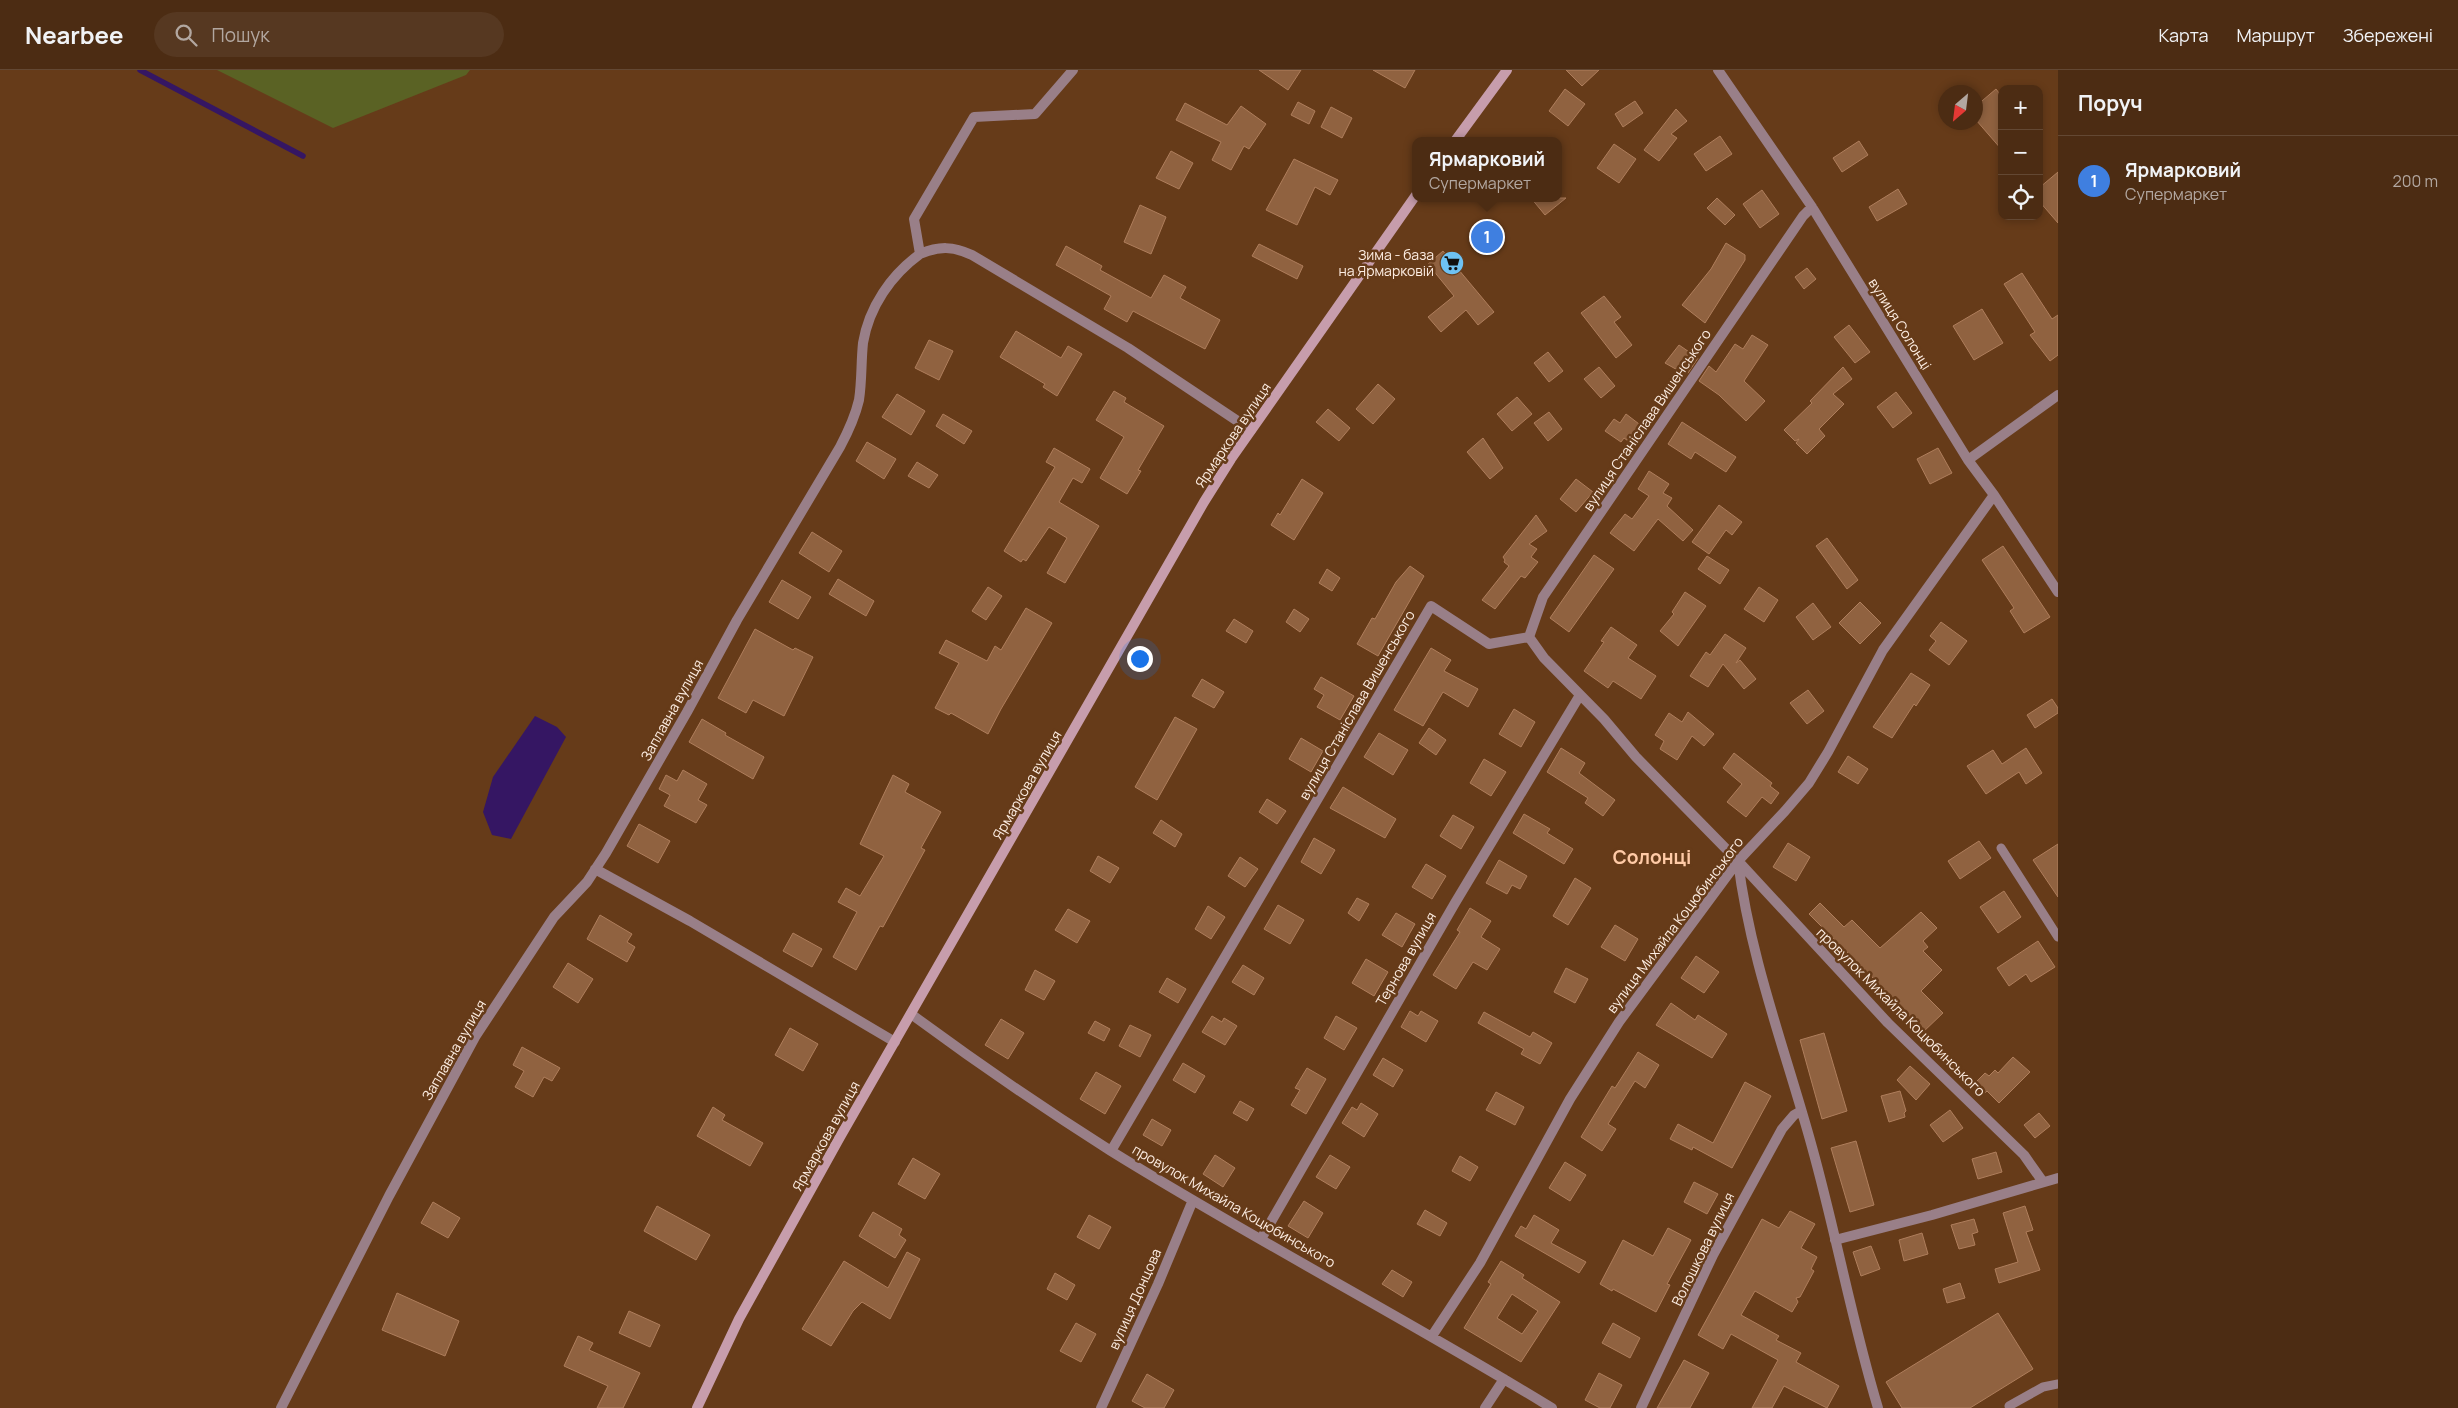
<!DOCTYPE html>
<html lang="uk">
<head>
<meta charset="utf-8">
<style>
	:root { --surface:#4c2c13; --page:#563821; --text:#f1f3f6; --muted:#b2a7a0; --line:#634833; --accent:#8bbbb9 }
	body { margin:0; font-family:Manrope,sans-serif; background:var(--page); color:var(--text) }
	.controls { position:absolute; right:15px; top:15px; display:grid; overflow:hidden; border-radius:10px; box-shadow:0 2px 8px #0003 }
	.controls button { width:45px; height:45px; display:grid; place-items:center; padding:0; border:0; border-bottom:1px solid var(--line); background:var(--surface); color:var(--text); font:25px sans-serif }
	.compass { position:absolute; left:1938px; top:15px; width:45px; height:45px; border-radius:50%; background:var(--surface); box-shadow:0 2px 8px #0003; rotate:208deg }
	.you { position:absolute; left:1139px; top:588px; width:18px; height:18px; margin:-12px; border:4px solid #fff; border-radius:50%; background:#1a73e8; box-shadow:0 0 0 8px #1a73e833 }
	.badge { display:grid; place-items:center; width:32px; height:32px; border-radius:50%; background:var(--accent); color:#fff; font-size:16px; font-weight:700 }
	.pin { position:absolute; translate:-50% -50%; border:2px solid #fff; box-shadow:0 1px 5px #0006 }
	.popup { position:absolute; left:1412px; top:67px; width:150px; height:65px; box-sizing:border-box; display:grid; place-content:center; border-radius:10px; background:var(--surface); filter:drop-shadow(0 1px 4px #0005); font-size:16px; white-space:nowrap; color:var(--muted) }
	.popup b { font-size:19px; color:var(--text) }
	.popup::after { content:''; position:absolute; left:50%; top:100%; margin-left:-10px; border:10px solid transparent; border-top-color:var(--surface) }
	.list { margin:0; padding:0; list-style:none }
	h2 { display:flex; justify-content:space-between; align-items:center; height:65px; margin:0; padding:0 20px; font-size:21px }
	h2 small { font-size:16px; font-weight:400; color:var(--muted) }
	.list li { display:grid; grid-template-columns:32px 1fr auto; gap:15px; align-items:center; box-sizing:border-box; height:90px; padding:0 20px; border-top:1px solid var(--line) }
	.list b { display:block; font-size:19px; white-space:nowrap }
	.list p { margin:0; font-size:16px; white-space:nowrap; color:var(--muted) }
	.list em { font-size:16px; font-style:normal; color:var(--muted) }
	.icon { flex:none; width:28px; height:28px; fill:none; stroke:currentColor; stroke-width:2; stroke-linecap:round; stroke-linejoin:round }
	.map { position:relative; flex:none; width:2058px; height:1338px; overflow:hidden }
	header { display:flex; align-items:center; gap:30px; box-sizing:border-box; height:70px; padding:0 25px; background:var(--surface); border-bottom:1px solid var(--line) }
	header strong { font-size:24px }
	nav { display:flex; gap:28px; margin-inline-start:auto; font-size:18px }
	.search { width:350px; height:45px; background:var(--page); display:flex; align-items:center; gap:12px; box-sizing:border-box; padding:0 18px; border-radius:28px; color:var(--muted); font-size:19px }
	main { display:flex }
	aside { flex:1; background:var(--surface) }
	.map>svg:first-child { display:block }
	.green { fill:#5a6224 }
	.water { fill:#351663 }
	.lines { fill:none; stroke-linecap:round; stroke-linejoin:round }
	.stream { stroke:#351663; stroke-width:5.5 }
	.building { fill:#906240; stroke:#af7e5c; fill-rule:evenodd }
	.lane { stroke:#997f88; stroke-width:9 }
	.street { stroke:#997f88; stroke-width:10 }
	.secondary { stroke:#c79dac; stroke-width:10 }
	.labels { text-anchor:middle; stroke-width:5; stroke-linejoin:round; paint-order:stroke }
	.poi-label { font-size:14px; fill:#fdede2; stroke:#663b19; text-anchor:end }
	.street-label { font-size:14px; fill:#fdede2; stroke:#663b19 }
	.district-label { font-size:19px; font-weight:bold; fill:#ffcaa6; stroke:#663b19 }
</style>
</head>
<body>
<header>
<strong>Nearbee</strong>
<div class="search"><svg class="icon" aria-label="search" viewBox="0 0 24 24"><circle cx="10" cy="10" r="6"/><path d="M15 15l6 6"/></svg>Пошук</div>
<nav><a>Карта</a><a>Маршрут</a><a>Збережені</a></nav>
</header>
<main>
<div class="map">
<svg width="2058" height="1338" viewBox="0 0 2058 1338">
	<rect width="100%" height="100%" fill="#663b19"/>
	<path class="green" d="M217 0H470L466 5 333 58Z"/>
	<path class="water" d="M535 646 557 657 566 667 511 769 492 765 483 742 493 707Z"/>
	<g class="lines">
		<path class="stream" d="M140 0 303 86"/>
	</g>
	<path class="building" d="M1259 0H1301L1288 20Z
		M1373 0H1415L1405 18Z
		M1566 0H1599L1582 16Z
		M1565 19 1585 34 1568 56 1549 41Z
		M1996 19 2002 27V80L1976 50V36Z
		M1635 31 1643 43 1623 57 1615 44Z
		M1298 32 1315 41 1309 54 1291 45Z
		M1185 33 1227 55 1241 36 1266 54 1249 79 1244 76 1231 100 1212 90 1221 72 1176 50Z
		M1331 37 1352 48 1342 68 1321 57Z
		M1676 39 1687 51 1671 64 1677 68 1659 91 1644 80Z
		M1720 66 1732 84 1706 101 1694 84Z
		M1859 71 1868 85 1842 102 1833 88Z
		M1614 74 1636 89 1619 113 1597 98Z
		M1171 81 1193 93 1179 119 1156 108Z
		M1294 89 1338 110 1330 125 1315 117 1297 155 1266 140Z
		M2058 102V153L2039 131V118Z
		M1898 119 1907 134 1877 151 1869 137Z
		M1762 120 1779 144 1760 158 1743 134Z
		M1531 128H1566L1545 145Z
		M1717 128 1735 145 1725 155 1707 138Z
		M1140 135 1166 147 1151 184 1124 172Z
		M1726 173 1745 185V190L1705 253 1682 235 1711 199Z
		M1259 174 1303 196 1297 209 1252 186Z
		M1066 176 1102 196 1100 200 1151 228 1164 205 1186 217 1180 228 1220 250 1205 279 1133 241 1127 252 1104 239 1111 226 1056 195Z
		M1443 181 1494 242 1478 255 1466 240 1441 262 1428 247 1454 226 1428 194Z
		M1807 198 1816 209 1804 219 1795 207Z
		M2022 203 2052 249 2058 245V285L2050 291 2030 265 2035 262 2004 214Z
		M1604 226 1621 247 1614 252 1632 275 1616 288 1581 243Z
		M1982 239 2003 273 1974 290 1953 256Z
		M1849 255 1870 282 1855 293 1834 267Z
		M1016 261 1061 288 1068 276 1082 284 1057 326 1043 317 1045 314 1000 287Z
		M1752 265 1768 275 1744 311 1765 331 1746 351 1719 325 1699 311 1709 296 1716 302 1735 274 1743 279Z
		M929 270 953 281 939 310 915 298Z
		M1679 275 1698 288 1688 303 1682 300 1681 302 1665 293Z
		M1548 282 1563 301 1549 312 1534 293Z
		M1599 297 1615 316 1601 328 1584 309Z
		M1843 297 1852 309 1833 324 1844 334 1819 359 1825 366 1807 384 1796 373 1799 369 1795 371 1784 360 1812 333 1810 331Z
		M1378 314 1395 329 1373 354 1356 339Z
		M1114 321 1126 328 1124 332 1164 356 1138 400 1141 401 1127 424 1100 408 1124 367 1096 350Z
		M1896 322 1912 343 1893 358 1877 337Z
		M897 324 925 341 911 365 882 347Z
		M1517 327 1532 344 1512 361 1497 344Z
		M1328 339 1350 358 1339 371 1316 352Z
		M1549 342 1562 359 1548 371 1534 353Z
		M943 344 972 361 964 374 936 356Z
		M1626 344 1643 357 1631 373 1624 368 1621 372 1605 361 1614 349 1620 353Z
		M1682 352 1736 387 1726 402 1695 382 1691 389 1668 374Z
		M1483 368 1503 398 1490 409 1467 382Z
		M867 372 896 389 884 409 856 391Z
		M1054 378 1090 399 1082 413 1073 408 1059 432 1099 456 1065 513 1047 503 1067 468 1049 457 1026 491 1023 489 1021 492 1004 481 1055 397 1046 392Z
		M1938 378 1952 403 1930 414 1917 389Z
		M917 392 938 405 929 418 908 406Z
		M1649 401 1669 414 1663 423 1672 428 1667 436 1693 460 1683 471 1658 449 1634 481 1610 463 1625 444 1632 449 1649 426 1638 419Z
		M1302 409 1323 423 1294 470 1271 455 1278 443 1280 445Z
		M1576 409 1593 422 1576 442 1560 429Z
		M1719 435 1742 452 1732 465 1726 460 1709 484 1692 472Z
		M1536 445 1547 461 1529 474 1537 479 1531 487 1538 492 1525 508 1521 506 1495 539 1482 530 1509 496 1504 492 1505 490 1503 487Z
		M812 462 842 481 829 502 799 483Z
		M1827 468 1858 510 1847 519 1816 476Z
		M2003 476 2050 547 2024 563 2010 541 2014 538 1982 490Z
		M1594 485 1614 499 1569 562 1550 548Z
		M1707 486 1729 500 1720 514 1698 499Z
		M1410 496 1424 506 1378 586 1357 574 1372 548 1375 549 1396 512Z
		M1327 499 1340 508 1332 521 1319 513Z
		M838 509 874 531 866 546 829 524Z
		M782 510 811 527 798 549 769 532Z
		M988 517 1002 526 986 550 972 541Z
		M1759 517 1778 530 1764 552 1744 539Z
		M1685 522 1706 536 1678 576 1660 561 1674 544 1672 542Z
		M1860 532 1881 553 1860 574 1839 553Z
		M1813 533 1831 557 1813 570 1796 547Z
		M1026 538 1052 553 1001 639 988 664 951 643 949 645 935 638 959 593 939 583 946 570 987 591 995 576 1001 580Z
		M1294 539 1309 549 1300 562 1286 552Z
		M1234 549 1253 561 1246 573 1226 561Z
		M1941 552 1967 571 1949 595 1929 580 1936 571 1930 566Z
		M1611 557 1637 575 1628 588 1656 606 1641 629 1613 611 1608 618 1584 601 1604 572 1601 571Z
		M755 559 793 580 795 578 813 587 784 646 753 630 746 643 718 628Z
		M1725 564 1746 578 1736 593 1740 590 1756 609 1744 619 1723 594 1708 617 1690 606 1706 582 1710 585Z
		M1431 578 1451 590 1444 601 1478 619 1468 637 1443 622 1423 656 1394 640Z
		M1911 603 1930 615 1916 636 1914 634 1892 668 1873 657Z
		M1321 607 1354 626 1340 650 1317 637 1324 625 1314 619Z
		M1202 609 1224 622 1214 638 1192 626Z
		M1808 620 1824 641 1807 654 1790 633Z
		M2052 629 2058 638V643L2035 658 2027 645Z
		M1514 639 1535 652 1521 677 1499 664Z
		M1688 642 1714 664 1704 676 1692 666 1677 690 1660 679 1664 671 1655 665 1669 643 1682 652Z
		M1175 647 1197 659 1157 730 1135 717Z
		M702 649 726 663 725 665 764 687 753 709 689 672Z
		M1429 658 1446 670 1436 685 1419 673Z
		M1379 663 1408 680 1393 705 1364 687Z
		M1301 668 1323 681 1311 702 1289 689Z
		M1561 678 1585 693 1579 703 1615 730 1603 746 1585 733 1588 728 1547 702Z
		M2026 678 2042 703 2026 714 2019 702 1986 724 1967 696 1993 680 2002 694Z
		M1734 683 1772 713 1770 716 1779 723 1771 734 1762 727 1746 747 1727 732 1742 714 1723 698Z
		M1848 686 1868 699 1858 714 1838 702Z
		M1484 689 1506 702 1491 726 1470 713Z
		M683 700 707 714 698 730 707 735 696 753 664 736 670 725 659 719 666 705 677 711Z
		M893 705 909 714 905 722 941 742 921 778 925 780 883 857 880 856 856 900 833 887 857 842 838 832 846 818 860 826 884 786 860 774Z
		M1343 717 1396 749 1385 768 1330 738Z
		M1267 729 1286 741 1277 754 1259 742Z
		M1524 744 1550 759 1547 763 1573 779 1564 794 1513 763Z
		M1453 745 1474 757 1461 779 1440 766Z
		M1161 750 1182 764 1175 777 1153 763Z
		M639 754 670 771 658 793 627 776Z
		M1314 768 1335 780 1321 804 1301 792Z
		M1979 771 1991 788 1960 809 1948 791Z
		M1788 773 1810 787 1796 811 1773 797Z
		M2058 774V827L2033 790Z
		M1098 786 1119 798 1110 813 1090 801Z
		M1240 787 1258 799 1245 817 1228 806Z
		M1499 790 1527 806 1520 819 1512 815 1507 824 1486 813Z
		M1426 794 1446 806 1432 829 1412 817Z
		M1575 808 1591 818 1568 855 1553 846Z
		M2004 821 2021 847 1998 863 1980 837Z
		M1357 828 1369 834 1359 851 1348 843Z
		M1820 833 1844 857 1852 850 1880 878 1921 842 1937 858 1923 871 1928 877 1923 881 1942 900 1921 921 1943 943 1921 964 1899 942 1903 938 1809 844Z
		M1278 835 1304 850 1290 874 1264 859Z
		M1208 836 1225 847 1211 869 1195 859Z
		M1470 838 1491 851 1481 867 1500 879 1487 900 1473 892 1456 919 1433 905 1460 862 1457 860Z
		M1068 839 1090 851 1077 873 1055 860Z
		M1396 843 1415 854 1402 877 1382 865Z
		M600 845 632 864 627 872 635 877 627 892 587 869Z
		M1615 855 1638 869 1625 891 1601 877Z
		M793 863 822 879 812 897 783 881Z
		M2038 871 2055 897 2031 912 2026 904 2009 916 1997 898Z
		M1696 886 1719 902 1704 923 1681 908Z
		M1366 889 1388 902 1374 926 1352 913Z
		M568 893 593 909 578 933 553 917Z
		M1243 895 1264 908 1254 925 1232 912Z
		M1566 898 1588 909 1575 933 1554 922Z
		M1035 900 1055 911 1044 930 1025 920Z
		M1167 908 1186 919 1178 933 1159 922Z
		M1671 933 1695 950 1698 945 1727 964 1712 988 1656 955Z
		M1410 941 1418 946 1421 941 1438 951 1426 972 1401 957Z
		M1484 942 1530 967 1533 962 1552 973 1540 994 1521 984 1524 979 1478 953Z
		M1212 946 1222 952 1224 948 1237 956 1225 975 1202 962Z
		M1336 946 1357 958 1344 980 1324 968Z
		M1001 949 1024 963 1008 989 985 975Z
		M1095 951 1110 959 1104 971 1088 963Z
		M1130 955 1151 965 1140 987 1119 976Z
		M790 958 818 974 803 1001 775 985Z
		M1824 963 1847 1041 1822 1049 1800 970Z
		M522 977 560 998 552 1011 544 1007 533 1027 515 1017 524 1001 513 995Z
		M1638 982 1659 995 1645 1018 1635 1011 1608 1054 1616 1059 1602 1081 1581 1067 1612 1016 1615 1018Z
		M2013 987 2030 1002 1999 1033 1987 1021 1983 1025 1973 1015 1985 1003 1989 1006 1995 1000 1998 1003Z
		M1383 988 1403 1000 1393 1017 1373 1005Z
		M1183 993 1205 1006 1195 1023 1173 1010Z
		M1910 996 1930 1014 1916 1030 1897 1010Z
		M1307 998 1326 1009 1306 1044 1291 1035 1300 1020 1295 1018Z
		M1096 1002 1121 1016 1105 1044 1080 1029Z
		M1745 1012 1771 1026 1732 1098 1693 1077 1692 1080 1670 1069 1678 1054 1713 1073Z
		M1900 1021 1906 1041 1904 1043 1905 1047 1889 1052 1881 1026Z
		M1496 1022 1524 1037 1515 1055 1486 1040Z
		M1240 1031 1254 1039 1247 1051 1233 1043Z
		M1361 1033 1378 1044 1364 1067 1342 1053 1352 1037 1357 1040Z
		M713 1037 725 1045 722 1050 763 1073 750 1096 697 1066Z
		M1950 1040 1963 1058 1943 1072 1930 1055Z
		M2039 1043 2050 1056 2035 1068 2024 1055Z
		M1152 1049 1171 1060 1162 1076 1143 1065Z
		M1856 1071 1874 1135 1850 1142 1831 1078Z
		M1996 1082 2002 1102 1978 1109 1972 1089Z
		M1215 1085 1235 1098 1223 1117 1203 1104Z
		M1330 1085 1350 1097 1336 1119 1316 1107Z
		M1460 1086 1478 1097 1470 1111 1452 1101Z
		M913 1088 940 1104 925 1129 898 1114Z
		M1565 1092 1586 1105 1570 1131 1549 1118Z
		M1694 1112 1718 1124 1707 1144 1684 1132Z
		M1304 1131 1323 1143 1308 1168 1288 1156Z
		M433 1132 460 1148 448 1168 421 1153Z
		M657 1136 710 1165 696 1190 644 1161Z
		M2025 1136 2033 1160 2026 1162 2040 1200 1999 1213 1995 1199 2018 1192 2003 1143Z
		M1425 1140 1447 1153 1440 1166 1417 1154Z
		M1790 1141 1815 1154 1801 1178 1817 1187 1811 1199 1814 1201 1800 1227 1796 1228 1798 1232 1792 1242 1755 1221 1741 1245 1779 1266 1776 1270 1801 1283 1796 1292 1839 1316 1827 1338 1784 1316 1772 1338H1752L1778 1290 1731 1264 1723 1279 1698 1265 1762 1149 1779 1158Z
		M873 1142 902 1159 899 1165 906 1170 895 1188 859 1166Z
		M1089 1145 1111 1157 1099 1179 1077 1167Z
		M1534 1145 1559 1160 1551 1173 1586 1192 1579 1203 1515 1166 1521 1156 1526 1159Z
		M1974 1149 1978 1162 1972 1164 1975 1175 1959 1179 1951 1155Z
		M1668 1158 1691 1170 1667 1214 1670 1215 1656 1242 1613 1219 1612 1221 1600 1214 1623 1170 1653 1186Z
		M1922 1163 1928 1184 1904 1191 1899 1170Z
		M1871 1176 1880 1199 1861 1206 1853 1182Z
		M907 1182 920 1189 890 1249 862 1232 853 1241 831 1276 802 1259 844 1191 888 1218Z
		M1501 1191 1524 1205 1522 1208 1560 1232 1521 1292 1464 1258 1491 1214 1488 1212ZM1512 1224 1538 1241 1522 1264 1497 1248Z
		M1392 1200 1412 1212 1403 1227 1382 1214Z
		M1055 1203 1075 1215 1067 1230 1047 1219Z
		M1960 1213 1965 1228 1947 1233 1943 1219Z
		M397 1223 459 1251 445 1286 382 1260Z
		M629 1241 660 1255 650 1277 619 1263Z
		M1998 1243 2033 1299 1970 1338H1902L1886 1312Z
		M1076 1253 1096 1264 1081 1292 1060 1281Z
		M1613 1253 1640 1268 1630 1288 1602 1273Z
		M578 1266 593 1273 589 1280 640 1303 623 1338H597L608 1316 564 1296Z
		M1684 1290 1709 1303 1690 1338H1657Z
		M1599 1303 1622 1315 1610 1338H1600L1585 1330Z
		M1147 1304 1174 1320 1164 1338H1145L1132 1331Z"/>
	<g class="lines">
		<path class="lane" d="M2001 778 2058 867
			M2009 1336 2043 1317 2058 1314"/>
		<path class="street" d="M1718 0 1812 137 1968 390 1994 425 2058 522
			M920 184C939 176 953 176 972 185L1128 278 1251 360
			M1968 390 2058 325
			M1529 567 1544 588 1604 649 1636 687 1738 791 1888 953 2024 1085 2043 1112
			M1738 791C1750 889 1786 982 1812 1077 1836 1163 1852 1252 1878 1338
			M595 799 690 851 895 972
			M911 944C976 992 1043 1038 1111 1081 1256 1171 1407 1249 1552 1338
			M1111 1081 1431 536 1489 574 1529 567 1543 527 1803 146 1812 137
			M1261 1169 1455 833 1580 625
			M1835 1170 1932 1145 2058 1108
			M1432 1266 1480 1193 1570 1029 1619 952 1738 791 1785 741 1809 713 1828 682 1883 580 1994 425
			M281 1338 389 1126 475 967 554 847 587 812 606 783 687 642 737 550 840 377C848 362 855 347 859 330 862 311 861 292 863 273 869 237 891 205 920 184L914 149 974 47 1035 44 1073 0
			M1101 1338 1158 1214 1193 1130
			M1485 1338 1504 1309
			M1641 1338 1713 1185 1782 1059 1794 1045 1801 1041"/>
		<path class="secondary" d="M1455 71 1507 0
			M697 1338 739 1249 840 1067 1204 432 1231 389 1416 125"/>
	</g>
	<defs>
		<g id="supermarket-disc" transform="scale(1.25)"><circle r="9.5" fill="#6ec2f3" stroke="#663b19"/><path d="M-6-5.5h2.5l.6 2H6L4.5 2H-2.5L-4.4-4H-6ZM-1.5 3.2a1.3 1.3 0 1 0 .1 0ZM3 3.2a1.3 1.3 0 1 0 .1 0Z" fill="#111"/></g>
	</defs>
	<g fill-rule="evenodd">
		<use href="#supermarket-disc" x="1452" y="193"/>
	</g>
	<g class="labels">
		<g class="poi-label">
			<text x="1434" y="190">Зима - база<tspan x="1434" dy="16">на Ярмарковій</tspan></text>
		</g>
		<g class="street-label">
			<text transform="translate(1900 254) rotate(58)" y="5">вулиця Солонці</text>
			<text transform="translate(1647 350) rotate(-56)" y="5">вулиця Станіслава Вишенського</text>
			<text transform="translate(1233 365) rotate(-56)" y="5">Ярмаркова вулиця</text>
			<text transform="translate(1357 635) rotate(-60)" y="5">вулиця Станіслава Вишенського</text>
			<text transform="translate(672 640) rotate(-61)" y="5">Заплавна вулиця</text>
			<text transform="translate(1027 715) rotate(-60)" y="5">Ярмаркова вулиця</text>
			<text transform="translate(1675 855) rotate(-53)" y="5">вулиця Михайла Коцюбинського</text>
			<text transform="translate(1406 889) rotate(-60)" y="5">Тернова вулиця</text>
			<text transform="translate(1901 942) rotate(45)" y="5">провулок Михайла Коцюбинського</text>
			<text transform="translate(454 980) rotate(-60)" y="5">Заплавна вулиця</text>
			<text transform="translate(826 1066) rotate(-61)" y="5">Ярмаркова вулиця</text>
			<text transform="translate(1234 1136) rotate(30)" y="5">провулок Михайла Коцюбинського</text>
			<text transform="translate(1703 1179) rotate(-64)" y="5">Волошкова вулиця</text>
			<text transform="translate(1135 1229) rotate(-66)" y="5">вулиця Донцова</text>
		</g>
		<g class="district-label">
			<text x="1652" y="794">Солонці</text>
		</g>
	</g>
</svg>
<div class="controls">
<button>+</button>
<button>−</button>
<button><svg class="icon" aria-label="locate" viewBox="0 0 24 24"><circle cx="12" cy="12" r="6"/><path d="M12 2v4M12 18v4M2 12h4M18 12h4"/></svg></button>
</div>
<svg class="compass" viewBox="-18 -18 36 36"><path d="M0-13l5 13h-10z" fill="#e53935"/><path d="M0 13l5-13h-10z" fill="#b2a7a0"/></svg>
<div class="you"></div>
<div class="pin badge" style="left:1487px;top:167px;background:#3f7fe0">1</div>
<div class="popup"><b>Ярмарковий</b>Супермаркет</div>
</div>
<aside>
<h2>Поруч<small></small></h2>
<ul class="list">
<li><span class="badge" style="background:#3f7fe0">1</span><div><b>Ярмарковий</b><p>Супермаркет</p></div><em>200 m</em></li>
</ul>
</aside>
</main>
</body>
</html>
